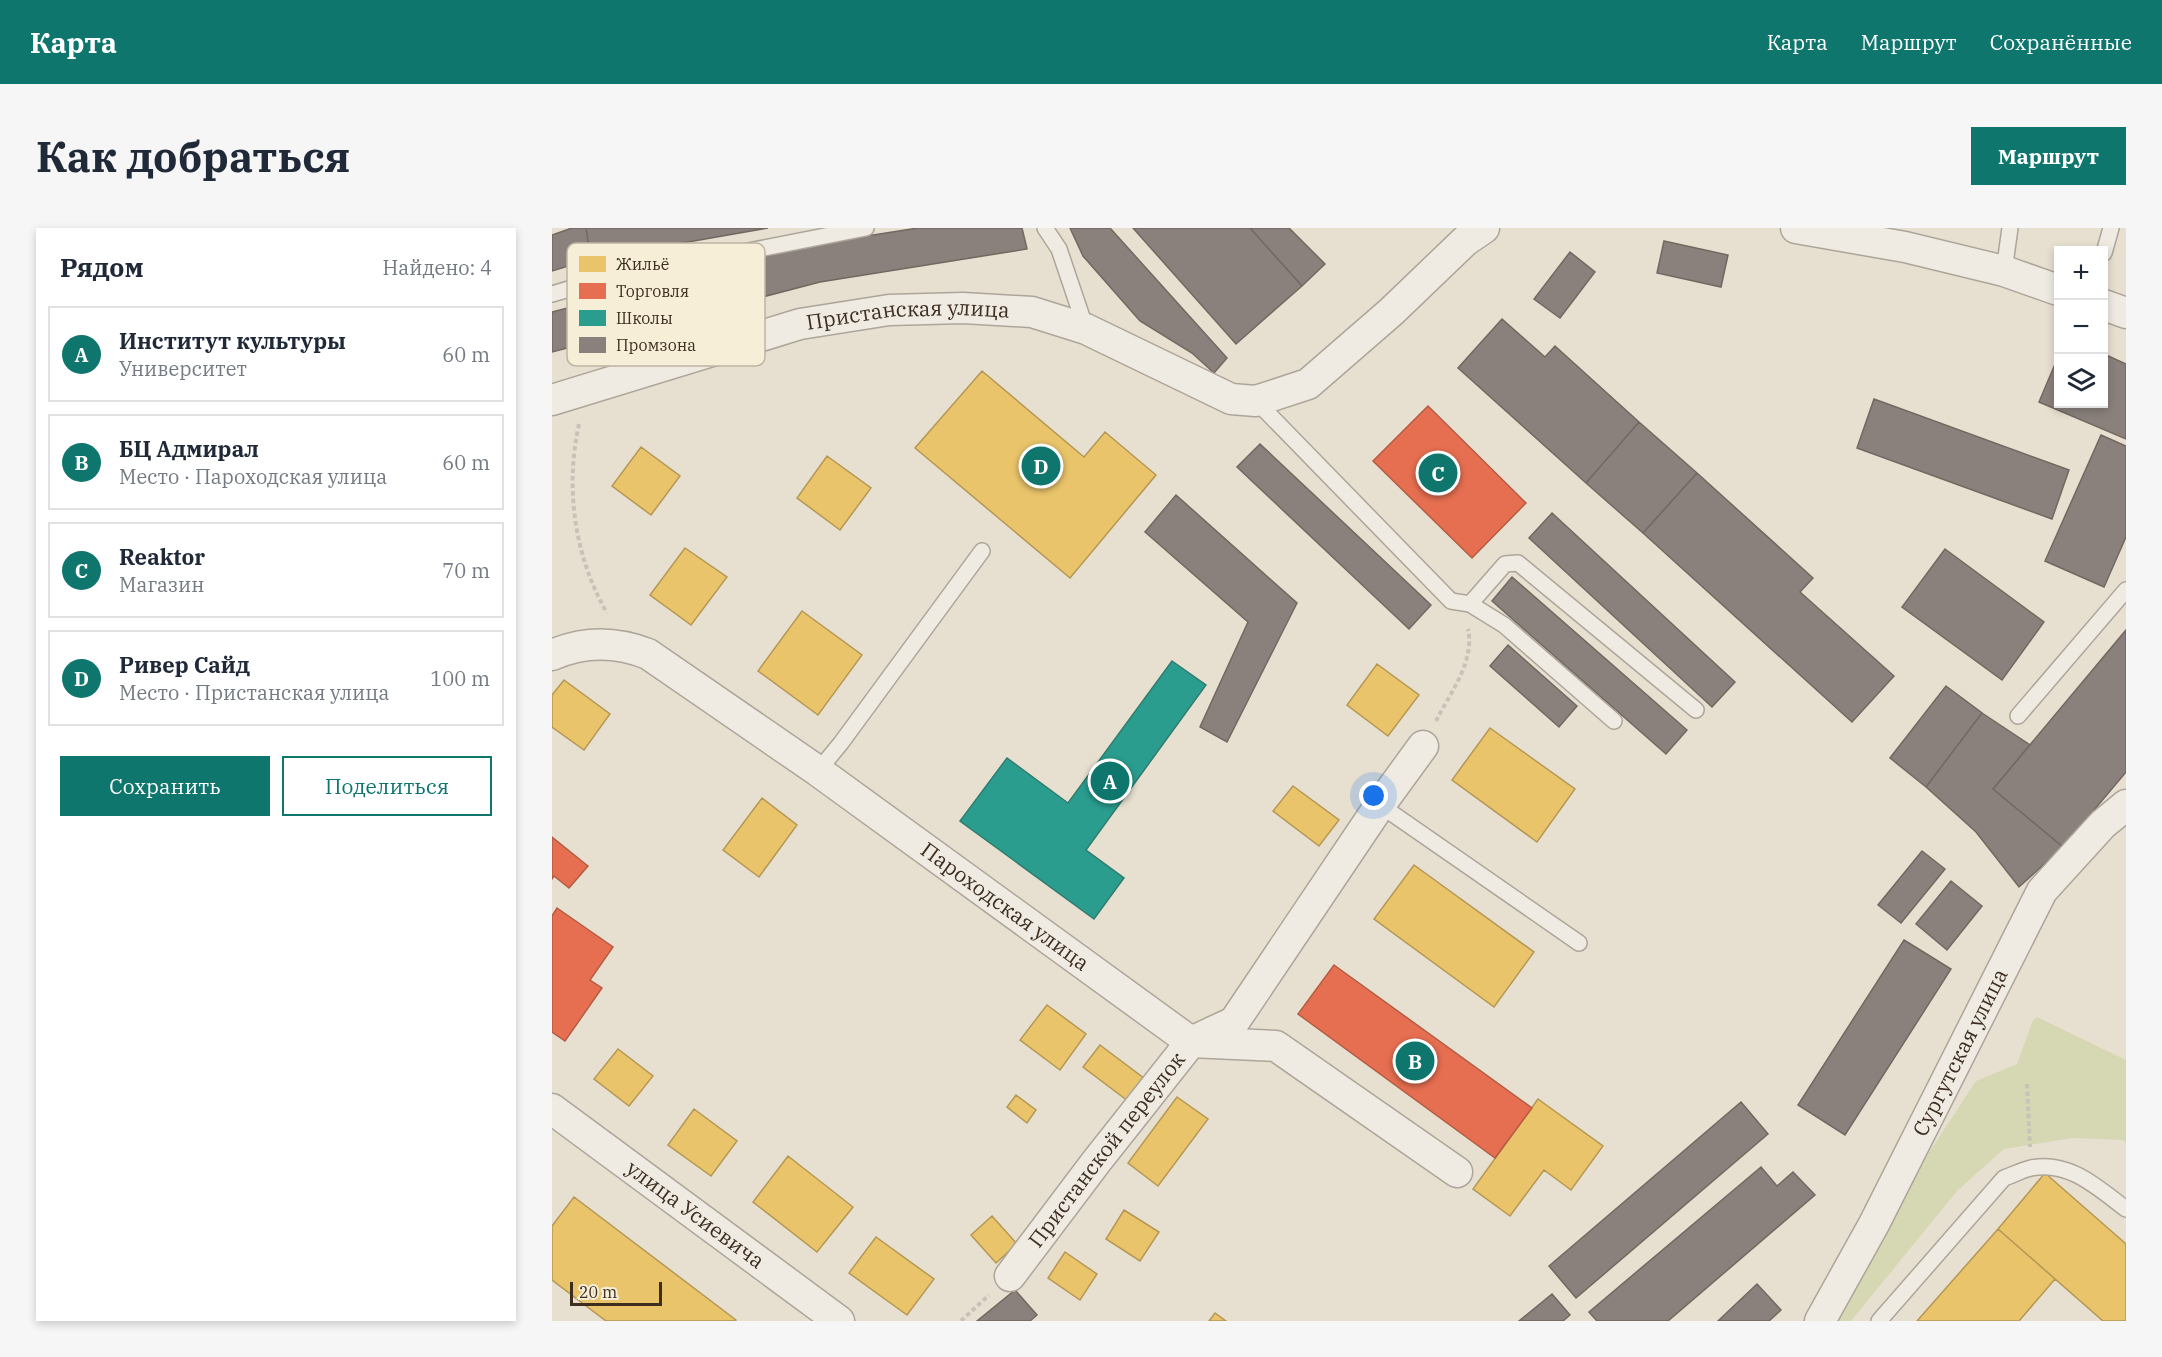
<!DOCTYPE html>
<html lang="ru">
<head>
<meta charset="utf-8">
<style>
	:root { --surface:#fff; --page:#f6f6f7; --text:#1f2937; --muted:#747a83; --line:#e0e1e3; --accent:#0f766e }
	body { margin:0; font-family:"IBM Plex Serif",serif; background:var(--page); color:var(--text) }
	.controls { position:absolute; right:18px; top:18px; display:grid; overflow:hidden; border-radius:0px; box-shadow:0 3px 9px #0003 }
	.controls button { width:54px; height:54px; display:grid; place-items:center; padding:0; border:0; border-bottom:2px solid var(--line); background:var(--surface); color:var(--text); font:30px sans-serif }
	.scale { position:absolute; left:18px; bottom:15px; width:92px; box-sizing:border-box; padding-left:6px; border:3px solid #3d2e20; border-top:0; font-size:16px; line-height:21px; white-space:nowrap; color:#3d2e20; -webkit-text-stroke:4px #f7eed8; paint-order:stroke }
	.you { position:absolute; left:822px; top:568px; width:21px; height:21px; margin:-15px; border:4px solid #fff; border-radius:50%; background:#1a73e8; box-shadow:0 0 0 9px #1a73e833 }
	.badge { display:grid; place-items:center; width:39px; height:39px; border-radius:50%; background:var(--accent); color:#fff; font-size:20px; font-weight:700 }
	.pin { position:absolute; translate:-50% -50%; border:3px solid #fff; box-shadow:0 2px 6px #0006 }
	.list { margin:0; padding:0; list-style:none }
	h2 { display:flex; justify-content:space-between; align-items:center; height:78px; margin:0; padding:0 24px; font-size:26px }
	h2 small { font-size:20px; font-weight:400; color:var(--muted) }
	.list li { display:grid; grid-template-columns:39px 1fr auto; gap:18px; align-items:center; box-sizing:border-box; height:96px; margin:0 12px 12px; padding:0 12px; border:2px solid var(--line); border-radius:0px }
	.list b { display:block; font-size:22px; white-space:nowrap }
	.list p { margin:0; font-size:20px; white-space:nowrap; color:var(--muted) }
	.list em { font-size:20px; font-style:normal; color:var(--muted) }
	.actions { display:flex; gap:12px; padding:18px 24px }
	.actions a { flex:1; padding:14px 0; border:2px solid var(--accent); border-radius:0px; text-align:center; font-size:21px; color:var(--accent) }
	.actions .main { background:var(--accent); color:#fff }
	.icon { flex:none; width:33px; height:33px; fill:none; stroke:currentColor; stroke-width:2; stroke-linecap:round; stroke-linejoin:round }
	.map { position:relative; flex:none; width:1574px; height:1093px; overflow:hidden; border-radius:0px }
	header { display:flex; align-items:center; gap:36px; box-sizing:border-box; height:84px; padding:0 30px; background:var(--accent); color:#fff }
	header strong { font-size:28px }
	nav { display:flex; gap:33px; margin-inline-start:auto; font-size:21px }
	.intro { display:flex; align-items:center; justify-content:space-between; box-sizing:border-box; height:144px; padding:0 36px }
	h1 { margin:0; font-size:42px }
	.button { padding:15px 27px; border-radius:0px; background:var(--accent); color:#fff; font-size:21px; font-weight:700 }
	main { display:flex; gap:36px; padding:0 36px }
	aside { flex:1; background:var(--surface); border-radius:0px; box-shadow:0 3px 9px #0003 }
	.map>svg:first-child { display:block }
	.green { fill:#d6d7b3 }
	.homes { fill:#e9c46a; stroke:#b59754; stroke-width:1.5 }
	.shops { fill:#e76f51; stroke:#b45c42; stroke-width:1.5 }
	.schools { fill:#2a9d8f; stroke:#307c6e; stroke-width:1.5 }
	.industry { fill:#8a817c; stroke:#736860; stroke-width:1.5 }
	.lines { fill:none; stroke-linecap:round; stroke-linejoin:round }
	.lane-casing { stroke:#ada599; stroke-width:18 }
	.street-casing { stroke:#ada599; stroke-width:33 }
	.path { stroke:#c8c2b9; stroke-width:4; stroke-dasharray:4.5 3; stroke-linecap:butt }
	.lane { stroke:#efebe3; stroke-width:15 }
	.street { stroke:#efebe3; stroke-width:30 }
	.labels { text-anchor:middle; stroke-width:6; stroke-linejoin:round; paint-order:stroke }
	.street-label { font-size:21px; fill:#3d2e20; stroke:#f7eed8 }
	.key { fill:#f7eed8; stroke:#bfb4a1; stroke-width:1.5 }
	.key-label { font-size:16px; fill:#3d2e20 }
</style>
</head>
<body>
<header>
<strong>Карта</strong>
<nav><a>Карта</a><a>Маршрут</a><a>Сохранённые</a></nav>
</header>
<div class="intro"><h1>Как добраться</h1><a class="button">Маршрут</a></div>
<main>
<aside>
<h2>Рядом<small>Найдено: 4</small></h2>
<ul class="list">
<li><span class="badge">A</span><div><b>Институт культуры</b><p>Университет</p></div><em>60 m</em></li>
<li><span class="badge">B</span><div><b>БЦ Адмирал</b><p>Место · Пароходская улица</p></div><em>60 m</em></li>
<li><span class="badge">C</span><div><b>Reaktor</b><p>Магазин</p></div><em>70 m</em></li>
<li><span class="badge">D</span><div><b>Ривер Сайд</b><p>Место · Пристанская улица</p></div><em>100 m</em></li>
</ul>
<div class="actions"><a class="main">Сохранить</a><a>Поделиться</a></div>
</aside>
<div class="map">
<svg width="1574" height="1093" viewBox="0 0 1574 1093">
	<rect width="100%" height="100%" fill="#e7e0d1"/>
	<path class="green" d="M1485 789 1574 832V915L1570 912 1521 910 1452 921 1405 963 1299 1093H1285L1338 984 1424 853 1465 836 1481 792Z"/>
	<path class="homes" d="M430 143 532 229 553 204 604 247 518 350 363 220Z
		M89 219 128 248 99 287 60 258Z
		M275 228 319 260 288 302 245 270Z
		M133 320 175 349 139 397 98 367Z
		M250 383 310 427 266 487 206 443Z
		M825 436 867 467 836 508 795 477Z
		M12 452 58 486 32 522 0 499V467Z
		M938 500 1023 561 985 614 900 552Z
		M741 558 787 592 767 618 721 583Z
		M210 570 245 597 207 649 171 622Z
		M862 637 982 724 942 779 822 691Z
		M495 777 534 806 508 842 468 812Z
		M548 817 593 851 576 873 531 839Z
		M66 821 101 848 77 878 42 851Z
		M464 867 484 882 475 895 455 879Z
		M625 869 656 891 606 958 576 935Z
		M986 871 1051 918 1019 962 992 942 958 988 921 961Z
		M142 881 185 913 159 948 116 917Z
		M236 928 301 979 265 1024 201 974Z
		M1493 945 1574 1016V1093H1551L1446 1001Z
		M22 969 184 1092 183 1093H54L0 1052V998Z
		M572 982 607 1004 588 1033 554 1011Z
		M440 988 465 1016 444 1035 419 1007Z
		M1446 1001 1503 1051 1467 1093H1365Z
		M324 1009 382 1051 355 1087 297 1045Z
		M513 1024 545 1046 528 1072 496 1050Z
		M663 1085 674 1093H657Z"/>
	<path class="shops" d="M876 178 974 275 920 330 821 233Z
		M0 609 36 638 17 660 2 648 0 651Z
		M5 680 61 719 38 752 50 760 13 813 0 804V688Z
		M782 737 980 880 943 930 746 786Z"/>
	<path class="schools" d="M620 433 654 457 534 622 572 650 542 691 408 593 455 530 516 575Z"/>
	<path class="industry" d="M20 0H34L39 31 0 43V7Z
		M34 0H216L39 31Z
		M366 0H470L475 21 268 54 0 124V84L257 17Z
		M518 0H558L675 130 662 145 640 125 588 93 531 28Z
		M581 0H698L750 58 684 116Z
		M698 0H737L773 36 750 58Z
		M1112 13 1176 27 1169 59 1105 45Z
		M1018 24 1043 44 1008 90 982 71Z
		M950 91 993 129 1003 118 1087 194 1034 255 906 140Z
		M1552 126 1574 136V211L1487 174 1506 129V176H1552Z
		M1322 171 1517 242 1500 291 1305 220Z
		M1087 194 1145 245 1091 305 1034 255Z
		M1549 207 1574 218V309L1552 359 1493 333Z
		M708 216 879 377 857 401 685 239Z
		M1145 245 1261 350 1248 364 1342 448 1300 494 1091 305Z
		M624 267 745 375 675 514 648 499 696 394 593 304Z
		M1000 285 1183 454 1160 479 977 310Z
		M1393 321 1492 394 1450 452 1350 379Z
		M960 349 1135 502 1114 526 940 373Z
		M1574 402V544L1511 619 1441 561Z
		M956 417 1025 478 1007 499 938 438Z
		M1394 458 1430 485 1374 559 1338 530Z
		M1430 485 1478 517 1441 561 1511 619 1467 659 1424 604 1374 559Z
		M1370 623 1393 641 1349 695 1326 677Z
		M1399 653 1430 678 1395 722 1364 696Z
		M1352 712 1399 741 1293 907 1246 877Z
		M1189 874 1216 906 1024 1070 997 1038Z
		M1209 939 1225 958 1241 944 1263 967 1116 1093H1045L1037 1084Z
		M1205 1056 1229 1082 1217 1093H1166Z
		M463 1062 485 1087 478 1093H425Z
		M1000 1066 1018 1087 1011 1093H967Z"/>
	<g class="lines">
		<g class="lane-casing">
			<path id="lane" d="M493 0 507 21 534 101
				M1552 25 1559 0
				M1452 43 1458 0
				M0 66 44 53 314 0
				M704 173 899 373 918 376 952 397 1062 493
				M918 376 953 336 966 335 1144 482
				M1466 488 1574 362
				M266 543 289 515 430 323
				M828 577 1027 715
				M1327 1093 1452 950C1461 947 1470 942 1479 940 1517 932 1546 960 1574 981"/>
		</g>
		<g class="street-casing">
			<g id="street">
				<path d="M1244 0 1353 19 1452 43 1506 62"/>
				<path d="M1552 77 1574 85"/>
				<path id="s1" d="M0 172 248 96 337 82 411 80 480 84 534 101 679 171 704 173 756 156 839 84 913 13 932 0"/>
				<path id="s2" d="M0 427C32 413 63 413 96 426L266 543 639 814 724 818 905 944"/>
				<path id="s3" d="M0 881 287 1093"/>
				<path id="s4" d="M458 1048 544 934 639 814 682 794 828 577 871 518"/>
				<path id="s5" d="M1268 1093 1322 996 1490 663 1551 596 1574 577"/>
			</g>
		</g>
		<path class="path" d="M27 196C13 259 22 328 55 385
			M884 493C898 465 923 434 916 401
			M1475 856 1478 919
			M409 1093 437 1067"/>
		<use href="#lane" class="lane"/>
		<use href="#street" class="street"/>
	</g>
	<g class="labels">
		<g class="street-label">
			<text dy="7" stroke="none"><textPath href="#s1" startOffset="368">Пристанская улица</textPath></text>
			<text dy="7" stroke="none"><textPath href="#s2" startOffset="536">Пароходская улица</textPath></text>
			<text dy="7" stroke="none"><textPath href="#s5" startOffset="303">Сургутская улица</textPath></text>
			<text dy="7" stroke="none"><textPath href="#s4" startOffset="159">Пристанской переулок</textPath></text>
			<text dy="7" stroke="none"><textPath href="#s3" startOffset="178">улица Усиевича</textPath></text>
		</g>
	</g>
	<rect x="15" y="15" width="198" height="123" rx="9" class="key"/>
	<rect x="27" y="28" width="27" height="16" fill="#e9c46a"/>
	<rect x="27" y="55" width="27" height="16" fill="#e76f51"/>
	<rect x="27" y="82" width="27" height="16" fill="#2a9d8f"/>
	<rect x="27" y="109" width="27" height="16" fill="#8a817c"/>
	<g class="key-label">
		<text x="64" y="42">Жильё</text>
		<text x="64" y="69">Торговля</text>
		<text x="64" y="96">Школы</text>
		<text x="64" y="123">Промзона</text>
	</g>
</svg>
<div class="controls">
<button>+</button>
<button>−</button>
<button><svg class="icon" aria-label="layers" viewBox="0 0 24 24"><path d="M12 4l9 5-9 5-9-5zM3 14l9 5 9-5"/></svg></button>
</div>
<div class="scale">20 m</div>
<div class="you"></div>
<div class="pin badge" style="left:558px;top:553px">A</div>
<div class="pin badge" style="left:863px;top:833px">B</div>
<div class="pin badge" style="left:886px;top:245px">C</div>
<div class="pin badge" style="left:489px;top:238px">D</div>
</div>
</main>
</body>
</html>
